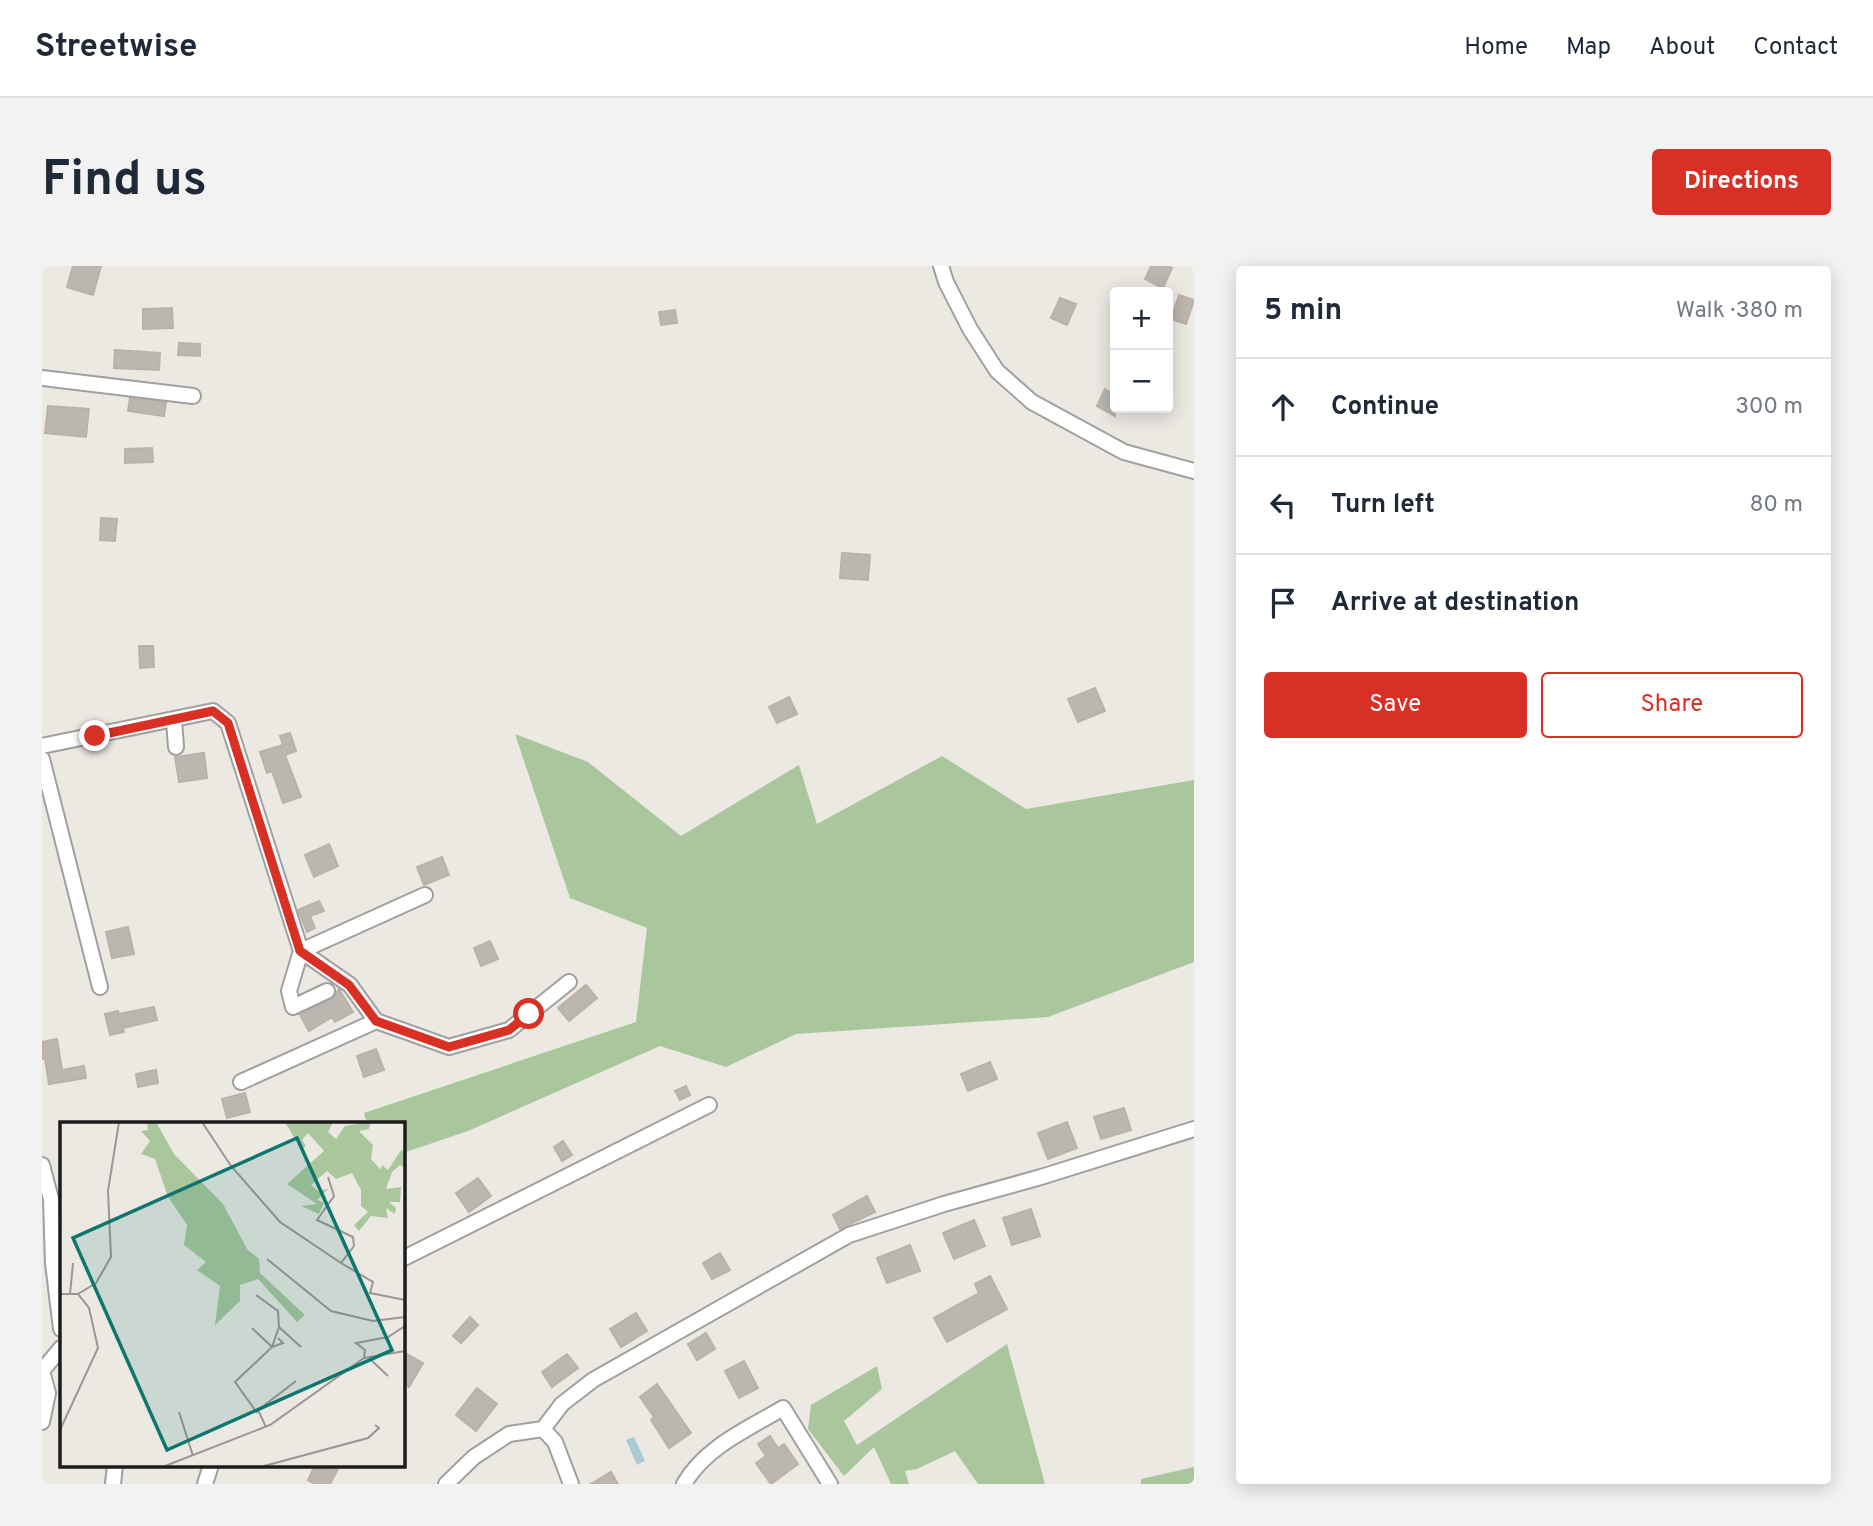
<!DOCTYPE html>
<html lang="en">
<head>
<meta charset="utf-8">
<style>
	:root { --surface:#fff; --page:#f2f2f3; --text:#1f2937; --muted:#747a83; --line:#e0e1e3; --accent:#d93025 }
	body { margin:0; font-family:Overpass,sans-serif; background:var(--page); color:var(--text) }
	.controls { position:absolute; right:21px; top:21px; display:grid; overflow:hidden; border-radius:7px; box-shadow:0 4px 18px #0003 }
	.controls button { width:63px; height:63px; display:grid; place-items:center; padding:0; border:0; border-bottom:2px solid var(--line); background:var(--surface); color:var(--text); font:35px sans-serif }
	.stop { position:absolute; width:21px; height:21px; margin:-16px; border:5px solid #d93025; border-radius:50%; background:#fff }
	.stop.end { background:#d93025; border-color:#fff; box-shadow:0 2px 7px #0008 }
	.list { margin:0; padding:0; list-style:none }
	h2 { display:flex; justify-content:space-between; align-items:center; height:91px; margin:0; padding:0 28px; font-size:30px }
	h2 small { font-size:23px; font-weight:400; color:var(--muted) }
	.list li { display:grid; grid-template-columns:46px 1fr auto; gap:21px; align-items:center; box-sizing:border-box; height:98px; padding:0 28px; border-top:2px solid var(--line) }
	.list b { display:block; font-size:26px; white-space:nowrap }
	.list em { font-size:23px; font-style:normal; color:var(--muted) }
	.actions { display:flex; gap:14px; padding:21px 28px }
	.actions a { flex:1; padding:16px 0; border:2px solid var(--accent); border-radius:7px; text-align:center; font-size:24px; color:var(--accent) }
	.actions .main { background:var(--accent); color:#fff }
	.icon { flex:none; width:38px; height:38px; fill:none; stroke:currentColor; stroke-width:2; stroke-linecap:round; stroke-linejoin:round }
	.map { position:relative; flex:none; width:1152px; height:1218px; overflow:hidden; border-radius:7px }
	header { display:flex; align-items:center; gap:42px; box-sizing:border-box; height:98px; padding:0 35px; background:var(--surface); border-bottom:2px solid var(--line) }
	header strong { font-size:33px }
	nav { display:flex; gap:38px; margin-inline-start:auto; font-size:24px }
	.intro { display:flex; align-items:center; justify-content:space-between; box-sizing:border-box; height:168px; padding:0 42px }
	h1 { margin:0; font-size:49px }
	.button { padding:18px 32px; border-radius:7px; background:var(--accent); color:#fff; font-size:24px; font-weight:700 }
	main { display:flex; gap:42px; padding:0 42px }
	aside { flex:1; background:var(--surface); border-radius:7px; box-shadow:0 4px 18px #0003 }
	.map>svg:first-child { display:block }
	.forest { fill:#a9c69d }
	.water { fill:#a9cad5 }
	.building { fill:#bcb6b1; stroke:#bcb1a8; stroke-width:2 }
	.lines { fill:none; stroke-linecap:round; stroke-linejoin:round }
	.minor-casing { stroke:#a0a0a0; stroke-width:18 }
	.minor { stroke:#fff; stroke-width:14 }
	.route { stroke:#d93025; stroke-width:9 }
	.inset-road { fill:none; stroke:#999793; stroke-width:2 }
	.view { fill:#0f766e; fill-opacity:0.15; stroke:#0f766e; stroke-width:3.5 }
	.inset-edge { fill:none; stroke:#1c1c1c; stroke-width:3.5 }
</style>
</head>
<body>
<header>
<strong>Streetwise</strong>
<nav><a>Home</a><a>Map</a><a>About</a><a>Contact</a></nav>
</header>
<div class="intro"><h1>Find us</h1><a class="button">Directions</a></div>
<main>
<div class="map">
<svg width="1152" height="1218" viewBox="0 0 1152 1218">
	<rect width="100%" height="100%" fill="#ece9e3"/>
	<path class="forest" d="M473 468 546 496 639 570 757 499 775 558 900 490 984 543 1152 514V696L1006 751 754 768 684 801 618 780 426 865 361 887 360 858 325 857 322 847 594 756 605 662 528 632Z
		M965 1078 1003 1218H936L913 1185 875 1203 863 1205 867 1218H849L832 1181 802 1210 766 1163 769 1139 835 1100 840 1123 802 1155 815 1179Z
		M1152 1201V1218H1099V1213Z"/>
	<path class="water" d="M592 1171 603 1195 595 1199 584 1174Z"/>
	<path class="building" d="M31 0H59L51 29 25 21Z
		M1109 0H1125L1130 2 1121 22 1103 13Z
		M1137 29 1152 34 1144 58 1129 53Z
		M1018 32 1034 38 1025 59 1009 52Z
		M130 42 131 62 101 63V43Z
		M633 44 635 57 619 59 617 46Z
		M137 77 158 78V90L136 89Z
		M73 84 118 87 117 104 72 102Z
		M1063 123 1073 129V150L1055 140Z
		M88 132 124 136 122 150 86 145Z
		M6 140 47 143 44 171 3 167Z
		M110 182 111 196 83 197V183Z
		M59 252 75 253 73 275 58 274Z
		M800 287 828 289 826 314 798 312Z
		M97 380H111L112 401 98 402Z
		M1053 422 1063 445 1036 456 1026 433Z
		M747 431 755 448 735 457 727 441Z
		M248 467 254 485 243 489 259 531 241 537 230 505 225 507 218 486 241 479 238 470Z
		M162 487 165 512 137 516 133 491Z
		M287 578 296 600 272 611 263 589Z
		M400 591 407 609 382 619 375 601Z
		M277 635 282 645 268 650 273 662 265 666 256 644Z
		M86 661 92 688 70 692 64 666Z
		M448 675 456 693 439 700 432 682Z
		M544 719 555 732 527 755 516 742Z
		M297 723 311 746 293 756 290 751 267 765 258 749 290 733Z
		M112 741 115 754 81 762 82 766 68 769 63 748 76 745 77 748Z
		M15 773 20 804 42 800 44 812 7 818 3 793H0V776Z
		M334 783 342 804 322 811 315 790Z
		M948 796 955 813 926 825 919 808Z
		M114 804 116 817 96 821 94 808Z
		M644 820 648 829 638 834 633 825Z
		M203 827 208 846 185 852 180 833Z
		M1082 842 1089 864 1059 873 1052 851Z
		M1025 856 1035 882 1006 893 996 867Z
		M521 875 530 889 520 895 512 881Z
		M436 912 449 930 427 946 414 927Z
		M825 930 833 946 798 963 791 949Z
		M989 943 998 970 970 979 961 952Z
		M932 954 943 980 912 993 901 967Z
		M868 979 878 1005 845 1017 835 992Z
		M678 987 688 1004 670 1013 661 997Z
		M948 1010 965 1043 905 1076 892 1052 937 1027 933 1018Z
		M594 1047 605 1065 579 1081 568 1063Z
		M428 1051 436 1059 419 1077 411 1070Z
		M664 1067 673 1083 655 1094 646 1078Z
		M365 1088 381 1097 367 1121 360 1118V1097Z
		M525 1088 536 1102 510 1121 500 1106Z
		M702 1095 716 1122 697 1132 683 1105Z
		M615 1118 649 1167 627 1182 609 1154 612 1151 598 1131Z
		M435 1122 455 1138 434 1165 414 1149Z
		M728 1170 736 1182 742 1178 756 1198 729 1218 714 1197 724 1190 716 1178Z
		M273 1199H298L288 1218H273L266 1214Z
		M569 1206 576 1218H549Z"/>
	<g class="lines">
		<g class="minor-casing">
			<path id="minor" d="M899 0 904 16 928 63 955 105 990 136 1082 186 1152 205
				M0 112 151 130
				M132 454 134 481
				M0 480 171 445 186 457 259 685 383 629
				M0 493 58 721
				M334 755 407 781 467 764 527 716
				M199 816 334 755 308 719 259 685 247 725 251 741 285 725
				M0 899 9 933 11 997 19 1063
				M360 993 667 839
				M0 1156 6 1127 0 1105 19 1082
				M501 1163 520 1138 551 1114 807 969 902 938 999 911 1152 863
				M71 1218 73 1199
				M163 1218 169 1199
				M404 1218 432 1191 467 1168 501 1163 513 1176 529 1218
				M642 1218C663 1181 706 1163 741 1142L788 1218"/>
		</g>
		<use href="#minor" class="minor"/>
	</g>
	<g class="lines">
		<path class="route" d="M53 470 171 445 186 457 258 685 307 719 334 755 407 781 467 764 487 748"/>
	</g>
	<g transform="translate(18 856)">
		<rect width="345" height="345" fill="#ece9e3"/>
		<path d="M87 0H96L114 32 163 82 187 127 199 137 200 151 245 193 237 200 198 157 180 163V179L155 203 160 164 137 148 146 140 124 123 127 103 108 75 95 37 81 32 90 19 81 9 88 8ZM225 0H273L268 10 276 17 285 4 310 0 309 7 299 9 313 23 311 37 321 48 322 43 328 48 341 28 345 29V46L340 43 332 50 326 67 341 65 340 80H329L336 86 335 92 326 86 328 96 311 94 299 109 294 103 308 90 301 84V68L292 51 276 57 267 49 251 63 259 70 269 66 257 78 264 81 259 92 241 84 257 82 227 62 264 29 248 11 242 18 246 24 241 27Z" fill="#a9c69d"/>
		<path class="inset-road" d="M142 0 171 44 220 100 281 141M268 55 274 74 257 98 293 115 294 124 281 141 313 160 310 171 345 178M207 137 271 189 313 199 345 195M0 172H18L29 186 38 226 0 308M10 172 13 141M18 172 36 161 51 135 48 69 59 0M196 173 218 189 219 205M192 206 212 225 175 260 197 291M218 216 223 221 212 225 219 205 241 225M304 236 345 229M311 238 328 254M119 290 133 334M206 305 198 288 236 259M105 344 210 303 304 236 305 228 296 221 328 215 345 204M204 344 308 316 319 306 315 303"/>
		<path class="view" d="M237 16 332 228 107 328 13 116Z"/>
		<rect width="345" height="345" class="inset-edge"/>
	</g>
</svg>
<div class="controls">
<button>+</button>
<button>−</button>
</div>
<div class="stop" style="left:487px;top:748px"></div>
<div class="stop end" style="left:53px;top:470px"></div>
</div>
<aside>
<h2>5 min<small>Walk · 380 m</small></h2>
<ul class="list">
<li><svg class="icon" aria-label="ahead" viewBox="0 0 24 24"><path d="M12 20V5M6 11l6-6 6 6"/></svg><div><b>Continue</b></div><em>300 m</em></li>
<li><svg class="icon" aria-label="left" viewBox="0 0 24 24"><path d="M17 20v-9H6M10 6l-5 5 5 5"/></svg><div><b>Turn left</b></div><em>80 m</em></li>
<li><svg class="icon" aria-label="arrive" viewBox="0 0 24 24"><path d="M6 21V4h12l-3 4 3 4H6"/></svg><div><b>Arrive at destination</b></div></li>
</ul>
<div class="actions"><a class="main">Save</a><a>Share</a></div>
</aside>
</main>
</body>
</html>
